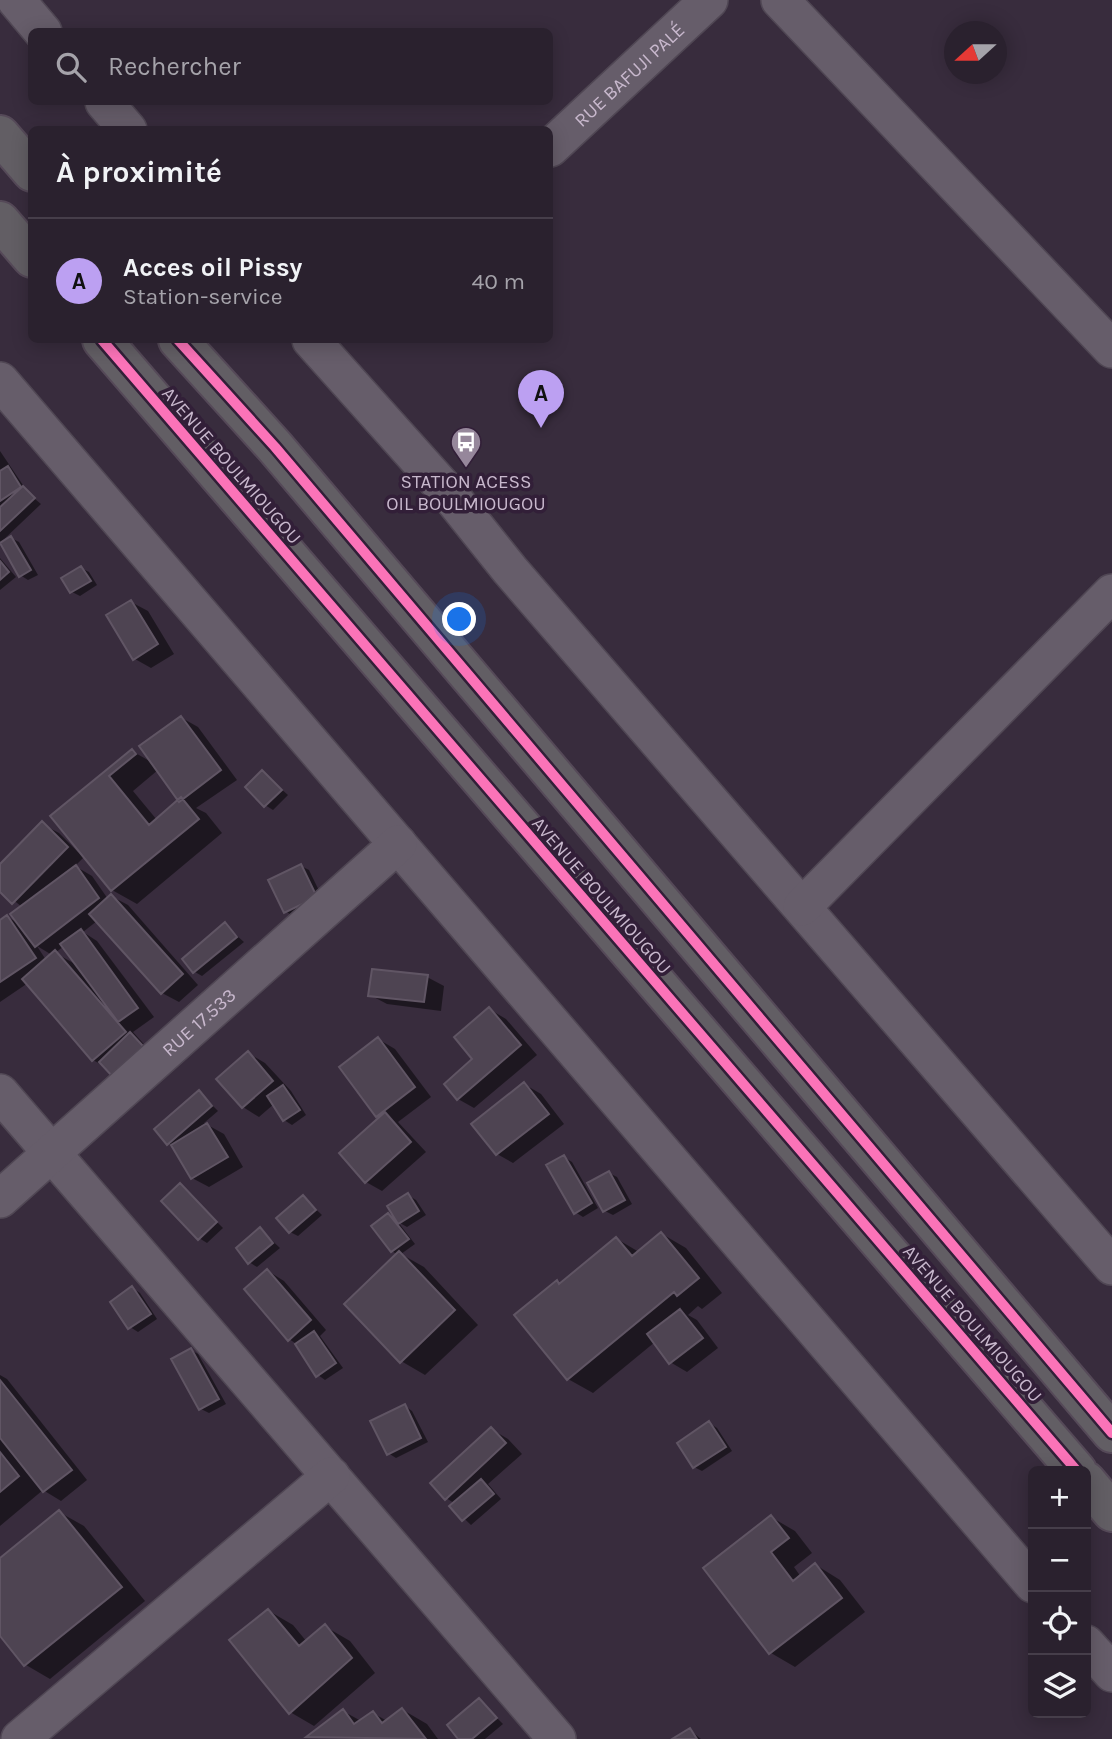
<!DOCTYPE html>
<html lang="fr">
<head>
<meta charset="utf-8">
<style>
	:root { --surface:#2a212e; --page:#322936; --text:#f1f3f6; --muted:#a5a3aa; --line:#463e4a; --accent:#bca0f2 }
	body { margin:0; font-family:Karla,sans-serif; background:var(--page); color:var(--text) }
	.controls { position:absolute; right:21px; bottom:21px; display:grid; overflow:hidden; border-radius:10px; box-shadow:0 4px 18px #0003 }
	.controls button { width:63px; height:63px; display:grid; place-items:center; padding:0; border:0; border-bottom:2px solid var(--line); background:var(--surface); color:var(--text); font:35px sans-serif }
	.compass { position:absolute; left:944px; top:21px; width:63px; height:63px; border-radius:50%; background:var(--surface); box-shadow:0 4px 18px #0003; rotate:249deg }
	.you { position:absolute; left:460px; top:620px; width:24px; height:24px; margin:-18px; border:5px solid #fff; border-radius:50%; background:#1a73e8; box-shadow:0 0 0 10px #1a73e833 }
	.badge { display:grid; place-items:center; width:46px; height:46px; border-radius:50%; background:var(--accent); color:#111; font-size:23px; font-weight:700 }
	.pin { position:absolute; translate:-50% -58px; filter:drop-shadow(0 2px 4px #0008) }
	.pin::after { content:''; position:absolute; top:37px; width:24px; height:21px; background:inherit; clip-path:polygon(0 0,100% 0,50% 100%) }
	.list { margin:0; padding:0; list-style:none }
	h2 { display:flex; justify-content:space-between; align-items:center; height:91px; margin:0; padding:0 28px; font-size:30px }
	h2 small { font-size:23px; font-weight:400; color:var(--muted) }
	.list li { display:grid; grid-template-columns:46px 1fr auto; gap:21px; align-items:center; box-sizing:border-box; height:126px; padding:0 28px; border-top:2px solid var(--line) }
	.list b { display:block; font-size:26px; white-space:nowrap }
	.list p { margin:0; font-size:23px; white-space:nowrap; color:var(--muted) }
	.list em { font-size:23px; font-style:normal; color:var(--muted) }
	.icon { flex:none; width:38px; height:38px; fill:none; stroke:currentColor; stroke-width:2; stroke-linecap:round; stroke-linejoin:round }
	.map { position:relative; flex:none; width:1112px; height:1739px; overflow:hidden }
	.search { position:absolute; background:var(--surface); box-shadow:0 4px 18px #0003; left:28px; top:28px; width:525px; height:77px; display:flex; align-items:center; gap:18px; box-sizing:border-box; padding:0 24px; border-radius:10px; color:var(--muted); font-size:26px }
	.panel { position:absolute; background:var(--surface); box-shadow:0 4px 18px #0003; left:28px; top:126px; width:525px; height:217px; border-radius:10px }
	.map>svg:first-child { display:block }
	.shadow { fill:#0007; fill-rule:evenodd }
	.building { fill:#4e4452; stroke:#605564; stroke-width:2 }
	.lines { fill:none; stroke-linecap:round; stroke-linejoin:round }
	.minor-casing { stroke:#504754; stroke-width:40 }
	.highway-casing { stroke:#554958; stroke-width:42 }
	.minor { stroke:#665d6a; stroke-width:37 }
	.highway { stroke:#625e64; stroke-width:38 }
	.cycleway-casing { stroke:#321f38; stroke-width:15 }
	.cycleway { stroke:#fb73b8; stroke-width:10 }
	.labels { text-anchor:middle; stroke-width:7; stroke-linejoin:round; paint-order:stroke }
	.street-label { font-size:19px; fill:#c8b8cd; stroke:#321f38 }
	.poi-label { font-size:19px; fill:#c8b8cd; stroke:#321f38 }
</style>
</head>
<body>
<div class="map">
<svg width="1112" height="1739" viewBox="0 0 1112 1739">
	<rect width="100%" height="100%" fill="#382c3d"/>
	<path class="shadow" d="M0 451 29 494 41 504 0 543Z
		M11 538 19 542 38 575 28 580 20 575Z
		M0 558 16 577 0 590Z
		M81 568 89 572 97 585 80 596 72 592Z
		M131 602 148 611 174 654 151 668 135 659Z
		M182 718 198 727 237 780 196 808 206 813 222 833 137 904 112 890 85 856 75 866 92 876 108 899 111 896 128 905 198 985 179 1002 162 993 97 921 83 932 97 941 154 1017 133 1032 151 1052 107 1068 93 1060 28 983 0 1002V922L7 917 20 924 22 907 0 889V866L42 824 59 833 78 852 80 850 52 817 132 751 153 763ZM158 770 180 801 157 820 133 791ZM37 946 52 955 46 960ZM64 946 79 966 55 953Z
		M262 772 288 795 273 810 265 805Z
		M301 866 309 870 324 901 293 916 285 911Z
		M225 925 244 942 202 976 195 972Z
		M427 977 444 986 441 1011 387 1004 370 995Z
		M489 1009 506 1019 537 1055 474 1108 458 1099 475 1059Z
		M378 1039 395 1049 431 1097 398 1122 426 1152 382 1191 366 1182 381 1118 377 1116Z
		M248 1053 265 1063 291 1091 306 1115 292 1125 284 1120 274 1104 259 1117 243 1107Z
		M524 1084 541 1094 564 1124 513 1163 497 1154Z
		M199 1092 218 1111 204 1123 224 1134 243 1167 209 1187 192 1178 174 1147 168 1143Z
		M564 1157 572 1162 598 1208 583 1217 575 1212Z
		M609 1173 617 1177 632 1204 613 1215 605 1211Z
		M180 1185 223 1228 207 1243 199 1238Z
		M408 1195 416 1200 426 1215 407 1227 398 1222 415 1244 401 1254 424 1267 478 1325 425 1375 401 1361 398 1255 392 1251 388 1215 398 1220Z
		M303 1197 322 1215 298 1236 290 1232Z
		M261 1230 280 1248 257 1267 249 1262Z
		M662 1234 686 1248 722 1293 702 1309 698 1306 688 1315 697 1320 718 1348 687 1372 670 1362 655 1342 593 1393 568 1379 517 1316 557 1283 561 1285 617 1239 639 1252Z
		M268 1271 284 1281 326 1330 320 1336 343 1368 325 1380 318 1375 298 1345 289 1339Z
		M132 1288 140 1293 157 1319 138 1332 130 1327Z
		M191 1350 198 1354 226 1404 209 1413 201 1409Z
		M0 1375 7 1379 87 1480 61 1501 43 1490 0 1526Z
		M405 1406 412 1411 428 1442 396 1458 388 1453Z
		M709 1423 717 1428 732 1451 702 1471 694 1467Z
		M491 1429 508 1439 522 1454 488 1484 501 1499 471 1525 451 1506 454 1503 446 1498Z
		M59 1512 84 1526 145 1601 50 1679 26 1665 0 1634V1561Z
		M771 1517 795 1531 812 1553 794 1567 801 1577 816 1565 840 1580 865 1612 795 1667 771 1653Z
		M269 1611 293 1625 307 1642 326 1627 350 1641 375 1673 314 1726 290 1712Z
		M479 1700 503 1724 485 1739H461Z
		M403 1710 427 1724 438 1739 308 1737 343 1711 361 1721 373 1713 387 1721Z
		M690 1730 701 1739H675Z"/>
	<path class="building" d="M8 466 21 487 0 501V471Z
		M23 486 35 498 0 531V507Z
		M11 536 31 570 19 577 0 543Z
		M0 561 9 572 0 580Z
		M81 566 91 581 70 593 61 578Z
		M131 600 158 644 133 660 106 615Z
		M181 716 221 770 179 802 139 746Z
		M132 749 136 754 109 776 149 825 181 797 199 819 111 891 50 816Z
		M262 770 282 790 264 807 245 787Z
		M42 821 68 847 12 904 0 892V864Z
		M301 864 317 897 284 913 268 880Z
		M76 865 99 898 35 947 10 914Z
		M111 894 183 974 161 994 89 914Z
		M7 915 36 958 0 982V920Z
		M225 922 237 937 193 973 182 959Z
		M81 929 138 1008 118 1022 60 944Z
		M55 950 126 1032 92 1061 22 979Z
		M372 969 428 975 424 1002 368 996Z
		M489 1007 521 1045 457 1100 444 1084 472 1059 454 1037Z
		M130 1032 144 1047 113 1077 99 1062Z
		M378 1037 415 1087 376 1117 339 1067Z
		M248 1051 273 1081 242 1108 216 1079Z
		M524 1082 549 1114 496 1155 471 1124Z
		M283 1085 300 1110 283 1121 267 1096Z
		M199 1090 212 1106 167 1145 154 1129Z
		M385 1112 411 1142 365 1183 339 1153Z
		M207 1123 228 1157 191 1179 171 1145Z
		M564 1155 592 1203 574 1214 546 1165Z
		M609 1171 625 1200 603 1212 587 1183Z
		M180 1183 217 1222 198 1240 161 1201Z
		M408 1193 419 1211 398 1224 387 1206Z
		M303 1195 316 1210 289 1233 276 1218Z
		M388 1213 409 1239 391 1252 371 1226Z
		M260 1227 273 1243 248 1264 236 1248Z
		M661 1232 699 1278 677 1296 674 1292 567 1380 514 1315 557 1280 559 1284 616 1237 632 1256Z
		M399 1251 455 1310 400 1363 344 1304Z
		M267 1269 311 1320 288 1341 244 1289Z
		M132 1286 151 1314 128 1329 110 1302Z
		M680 1309 703 1338 669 1364 647 1334Z
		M314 1331 336 1363 316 1377 295 1344Z
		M191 1348 219 1399 199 1410 171 1359Z
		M0 1380 72 1470 43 1492 0 1438Z
		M405 1404 421 1438 387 1455 370 1421Z
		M709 1421 726 1447 693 1468 677 1443Z
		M491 1427 506 1443 445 1500 430 1483Z
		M0 1452 19 1476 0 1492Z
		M481 1479 494 1494 462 1521 449 1506Z
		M59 1510 122 1587 24 1666 0 1636V1558Z
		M771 1515 789 1538 771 1552 793 1581 815 1563 842 1598 769 1654 703 1568Z
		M268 1609 299 1646 325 1624 352 1658 289 1714 229 1640Z
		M479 1698 497 1718 472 1739H458L447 1725Z
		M402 1708 426 1739 306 1737 343 1709 354 1724 373 1711 382 1723Z
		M690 1728 697 1739H672Z"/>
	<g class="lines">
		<g class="minor-casing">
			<g id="minor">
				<path d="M16 0 43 32"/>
				<path d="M780 0 1112 349"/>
				<path d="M104 102 128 130"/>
				<path id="s1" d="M550 148 709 0"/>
				<path d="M311 340 450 495 510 570 1112 1266"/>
				<path d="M0 381 1033 1584"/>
				<path d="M802 907 1112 593"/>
				<path d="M0 1093 557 1739"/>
				<path id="s2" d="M0 1199 398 844"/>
				<path d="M1086 1644 1112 1673"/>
				<path d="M20 1739 331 1476"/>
			</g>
		</g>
		<g class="highway-casing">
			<path id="highway" d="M0 135 32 172
				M0 221 32 258
				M102 340 1077 1471
				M178 340 275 447 1112 1433
				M1086 1481 1112 1512"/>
		</g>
		<use href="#minor" class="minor"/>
		<use href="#highway" class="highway"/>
		<g class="cycleway-casing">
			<path id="cycleway" d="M102 340 1077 1471
				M178 340 275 447 1112 1433"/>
		</g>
		<use href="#cycleway" class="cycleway"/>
	</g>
	<defs>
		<g id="bus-pin" transform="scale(1.575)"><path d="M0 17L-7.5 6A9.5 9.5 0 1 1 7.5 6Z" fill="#96879b" stroke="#321f38"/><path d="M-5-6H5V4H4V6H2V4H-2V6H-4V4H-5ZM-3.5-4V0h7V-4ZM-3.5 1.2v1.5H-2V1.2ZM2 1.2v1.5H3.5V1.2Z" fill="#fff"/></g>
	</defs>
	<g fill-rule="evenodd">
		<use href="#bus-pin" x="466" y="442"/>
	</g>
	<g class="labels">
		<g class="street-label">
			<text dy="7" stroke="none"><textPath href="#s1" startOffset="108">RUE BAFUJI PALÉ</textPath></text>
			<text transform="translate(232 465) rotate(49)" y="7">AVENUE BOULMIOUGOU</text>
			<text transform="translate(602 895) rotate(49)" y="7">AVENUE BOULMIOUGOU</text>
			<text dy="7" stroke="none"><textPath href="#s2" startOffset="266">RUE 17.533</textPath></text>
			<text transform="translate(973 1323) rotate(49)" y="7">AVENUE BOULMIOUGOU</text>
		</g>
		<g class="poi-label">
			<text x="466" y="488">STATION ACESS<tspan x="466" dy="22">OIL BOULMIOUGOU</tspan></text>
		</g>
	</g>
</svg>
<div class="controls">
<button>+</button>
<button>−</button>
<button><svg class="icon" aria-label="locate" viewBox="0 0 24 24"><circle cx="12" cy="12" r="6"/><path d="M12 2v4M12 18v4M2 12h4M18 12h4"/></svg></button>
<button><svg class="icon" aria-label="layers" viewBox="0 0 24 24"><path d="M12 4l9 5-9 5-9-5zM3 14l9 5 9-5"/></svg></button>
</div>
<svg class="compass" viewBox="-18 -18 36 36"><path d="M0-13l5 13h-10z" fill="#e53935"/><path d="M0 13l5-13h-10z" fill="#a5a3aa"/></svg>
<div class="you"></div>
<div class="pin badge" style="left:541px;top:428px">A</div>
<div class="search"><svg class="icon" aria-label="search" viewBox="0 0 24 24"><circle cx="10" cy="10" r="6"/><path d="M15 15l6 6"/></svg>Rechercher</div>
<section class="panel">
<h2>À proximité<small></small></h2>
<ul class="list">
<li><span class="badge">A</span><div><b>Acces oil Pissy</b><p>Station-service</p></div><em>40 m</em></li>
</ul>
</section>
</div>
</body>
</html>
